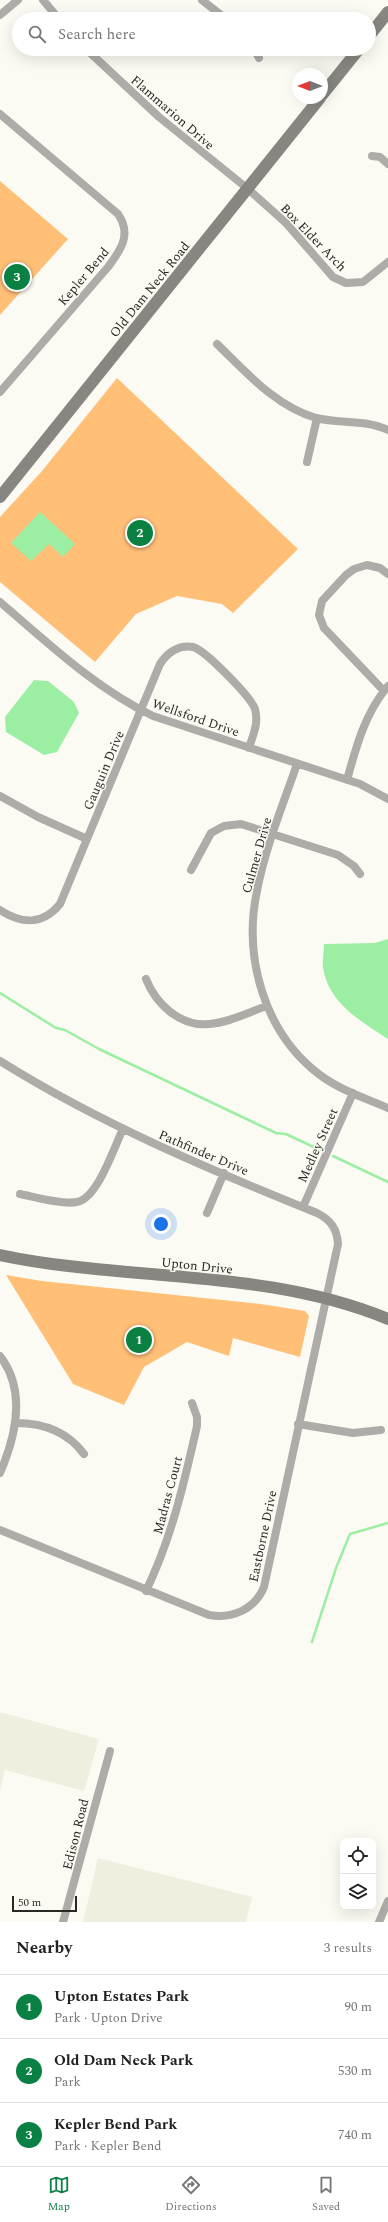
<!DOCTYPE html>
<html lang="en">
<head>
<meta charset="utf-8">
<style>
	:root { --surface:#fff; --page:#f2f2f2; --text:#222; --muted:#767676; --line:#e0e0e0; --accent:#0b8043 }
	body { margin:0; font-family:Spectral,serif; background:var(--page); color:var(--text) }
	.controls { position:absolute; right:12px; bottom:12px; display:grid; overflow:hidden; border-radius:8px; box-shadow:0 4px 16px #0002 }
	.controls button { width:36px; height:36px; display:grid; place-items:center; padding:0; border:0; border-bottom:1px solid var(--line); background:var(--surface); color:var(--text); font:20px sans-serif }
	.compass { position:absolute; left:292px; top:68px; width:36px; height:36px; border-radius:50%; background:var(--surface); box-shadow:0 4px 16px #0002; rotate:270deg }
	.scale { position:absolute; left:12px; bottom:10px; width:65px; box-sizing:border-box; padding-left:4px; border:2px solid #282825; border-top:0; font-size:11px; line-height:14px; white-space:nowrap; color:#282825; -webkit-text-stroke:3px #fbfbf3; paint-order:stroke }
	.you { position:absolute; left:161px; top:1224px; width:14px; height:14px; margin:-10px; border:3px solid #fff; border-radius:50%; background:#1a73e8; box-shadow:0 0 0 6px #1a73e833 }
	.badge { display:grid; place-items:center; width:26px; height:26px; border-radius:50%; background:var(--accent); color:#fff; font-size:13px; font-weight:700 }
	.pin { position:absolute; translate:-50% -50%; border:2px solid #fff; box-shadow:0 1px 4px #0006 }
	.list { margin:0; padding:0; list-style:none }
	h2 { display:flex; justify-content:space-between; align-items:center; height:52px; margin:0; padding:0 16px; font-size:17px }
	h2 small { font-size:13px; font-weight:400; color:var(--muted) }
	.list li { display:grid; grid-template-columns:26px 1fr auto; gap:12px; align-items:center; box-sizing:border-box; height:64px; padding:0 16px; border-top:1px solid var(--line) }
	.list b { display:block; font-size:15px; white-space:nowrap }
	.list p { margin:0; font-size:13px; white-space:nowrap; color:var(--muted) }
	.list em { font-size:13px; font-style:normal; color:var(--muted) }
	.icon { flex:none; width:22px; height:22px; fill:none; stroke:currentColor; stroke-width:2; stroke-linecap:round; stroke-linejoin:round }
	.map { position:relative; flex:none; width:388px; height:1922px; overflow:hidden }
	.search { position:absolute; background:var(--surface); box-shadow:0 4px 16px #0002; left:12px; right:12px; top:12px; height:44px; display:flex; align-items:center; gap:10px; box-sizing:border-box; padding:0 14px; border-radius:22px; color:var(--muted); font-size:15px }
	.sheet { height:244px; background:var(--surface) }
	nav { display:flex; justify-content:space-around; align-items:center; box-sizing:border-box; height:56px; border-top:1px solid var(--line); background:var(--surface); font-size:11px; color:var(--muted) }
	nav a { display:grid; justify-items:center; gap:2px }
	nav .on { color:var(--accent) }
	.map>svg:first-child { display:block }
	.built { fill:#efefe0 }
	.green { fill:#ffbf77 }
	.water { fill:#9ceea3 }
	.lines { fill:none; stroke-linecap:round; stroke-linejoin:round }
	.stream { stroke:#9ceea3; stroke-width:2.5 }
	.street { stroke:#adaca9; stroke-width:8 }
	.secondary { stroke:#888681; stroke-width:12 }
	.labels { text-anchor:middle; stroke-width:3; stroke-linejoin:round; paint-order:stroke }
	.street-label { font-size:13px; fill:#282825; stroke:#fbfbf3 }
</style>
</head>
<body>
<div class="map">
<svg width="388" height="1922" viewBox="0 0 388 1922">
	<rect width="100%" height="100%" fill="#fbfbf3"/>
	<path class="built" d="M0 1712 99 1739 84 1791 5 1770 0 1791Z
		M98 1858 252 1897 246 1922H83Z"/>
	<path class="green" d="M0 181 68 239 0 315Z
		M117 378 298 549 233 613 222 604 177 596 136 614 95 662 0 582V517L42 471Z
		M6 1275 42 1281 261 1304 305 1311 309 1316 300 1357 233 1338 229 1356 187 1342 144 1367 124 1405 73 1384Z"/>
	<path class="water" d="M40 512 75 544 63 557 49 544 31 561 11 543Z
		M34 680 48 681 74 702 79 713 57 752 44 755 6 732 5 717Z
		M388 939V1039C361 1021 329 1004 323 968 322 961 324 951 324 944L375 943Z"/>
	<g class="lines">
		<path class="stream" d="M0 993 56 1028 65 1030 99 1049 276 1133 286 1134 320 1150
			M333 1156 388 1182
			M312 1642 336 1568 350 1534 388 1523"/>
		<path class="street" d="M43 0 59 19
			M202 0 226 19
			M0 15 18 0
			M86 49 159 117 248 189 286 223 333 277 346 283 363 282 388 262
			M254 49 259 58
			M0 114 118 214C132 234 121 250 108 267L0 392
			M372 156 380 157 388 164
			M217 344C246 372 275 406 316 418 340 424 365 419 388 430
			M307 462 317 418
			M0 602C48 643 95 688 153 716L360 784 388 799
			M384 691 324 628 319 615 322 601 346 575 354 569 367 565 380 568 388 574
			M297 764C283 805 265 848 257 891 243 957 264 1033 320 1075 340 1090 365 1098 388 1108
			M347 780C356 747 365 713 388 686
			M0 796 38 817 87 839 60 904C42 926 22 924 0 910
			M87 839 160 664C167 653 179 644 193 647 205 650 251 697 255 709 259 723 253 735 249 748
			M191 870 211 833 224 826 241 824 338 855 354 866 360 874
			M146 979C156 1004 180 1027 209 1024 228 1023 249 1012 267 1006
			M0 1061C99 1123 208 1169 317 1213 331 1220 337 1229 338 1244L264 1587C255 1609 233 1619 209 1615L0 1530
			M20 1194C35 1197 63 1205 77 1202 98 1198 114 1147 123 1129
			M303 1207 353 1093
			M207 1213 224 1173
			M0 1356C27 1391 16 1436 0 1473
			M16 1423C43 1423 67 1431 84 1454
			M298 1424 353 1433 381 1430
			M146 1591C172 1537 184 1483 197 1426V1417L192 1403
			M63 1922 110 1751
			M379 1922 388 1901"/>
		<path class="secondary" d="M369 36 388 12
			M322 95 359 49
			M0 497 320 98
			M0 1255C128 1282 266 1268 388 1319"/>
	</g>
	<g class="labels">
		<g class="street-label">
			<text transform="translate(173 112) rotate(41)" y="5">Flammarion Drive</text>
			<text transform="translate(314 237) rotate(46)" y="5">Box Elder Arch</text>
			<text transform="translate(83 276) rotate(-50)" y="5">Kepler Bend</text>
			<text transform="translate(149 289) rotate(-51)" y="5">Old Dam Neck Road</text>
			<text transform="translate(196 717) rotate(19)" y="5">Wellsford Drive</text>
			<text transform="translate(103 770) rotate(-67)" y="5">Gauguin Drive</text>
			<text transform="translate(256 855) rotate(-74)" y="5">Culmer Drive</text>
			<text transform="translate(317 1145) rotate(-66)" y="5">Medley Street</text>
			<text transform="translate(204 1152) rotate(23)" y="5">Pathfinder Drive</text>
			<text transform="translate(197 1265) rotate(6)" y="5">Upton Drive</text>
			<text transform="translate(167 1495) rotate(-75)" y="5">Madras Court</text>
			<text transform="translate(262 1536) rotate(-78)" y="5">Eastborne Drive</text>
			<text transform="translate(75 1834) rotate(-76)" y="5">Edison Road</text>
		</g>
	</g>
</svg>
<div class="controls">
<button><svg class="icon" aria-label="locate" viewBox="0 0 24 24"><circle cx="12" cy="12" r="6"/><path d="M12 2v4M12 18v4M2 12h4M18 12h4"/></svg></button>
<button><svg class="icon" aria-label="layers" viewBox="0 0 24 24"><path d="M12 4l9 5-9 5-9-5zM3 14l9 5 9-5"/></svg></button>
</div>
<svg class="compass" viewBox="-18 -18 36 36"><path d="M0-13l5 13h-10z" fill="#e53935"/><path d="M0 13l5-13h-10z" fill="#767676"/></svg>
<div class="scale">50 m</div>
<div class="you"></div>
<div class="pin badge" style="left:139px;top:1340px">1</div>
<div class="pin badge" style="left:140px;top:533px">2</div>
<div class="pin badge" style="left:17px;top:277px">3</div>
<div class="search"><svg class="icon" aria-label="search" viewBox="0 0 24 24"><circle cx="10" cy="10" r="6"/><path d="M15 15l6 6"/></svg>Search here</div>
</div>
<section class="sheet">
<h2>Nearby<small>3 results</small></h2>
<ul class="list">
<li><span class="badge">1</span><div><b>Upton Estates Park</b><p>Park · Upton Drive</p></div><em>90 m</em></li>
<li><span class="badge">2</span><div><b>Old Dam Neck Park</b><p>Park</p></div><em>530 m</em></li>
<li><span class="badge">3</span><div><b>Kepler Bend Park</b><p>Park · Kepler Bend</p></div><em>740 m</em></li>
</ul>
</section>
<nav>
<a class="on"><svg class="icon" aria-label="map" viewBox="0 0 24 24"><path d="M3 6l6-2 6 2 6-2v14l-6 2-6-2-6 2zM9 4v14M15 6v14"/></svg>Map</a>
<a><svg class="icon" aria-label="directions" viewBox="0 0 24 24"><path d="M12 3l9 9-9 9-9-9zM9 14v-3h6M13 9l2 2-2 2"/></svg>Directions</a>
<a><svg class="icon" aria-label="saved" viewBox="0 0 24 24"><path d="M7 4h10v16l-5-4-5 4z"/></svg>Saved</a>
</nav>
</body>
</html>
